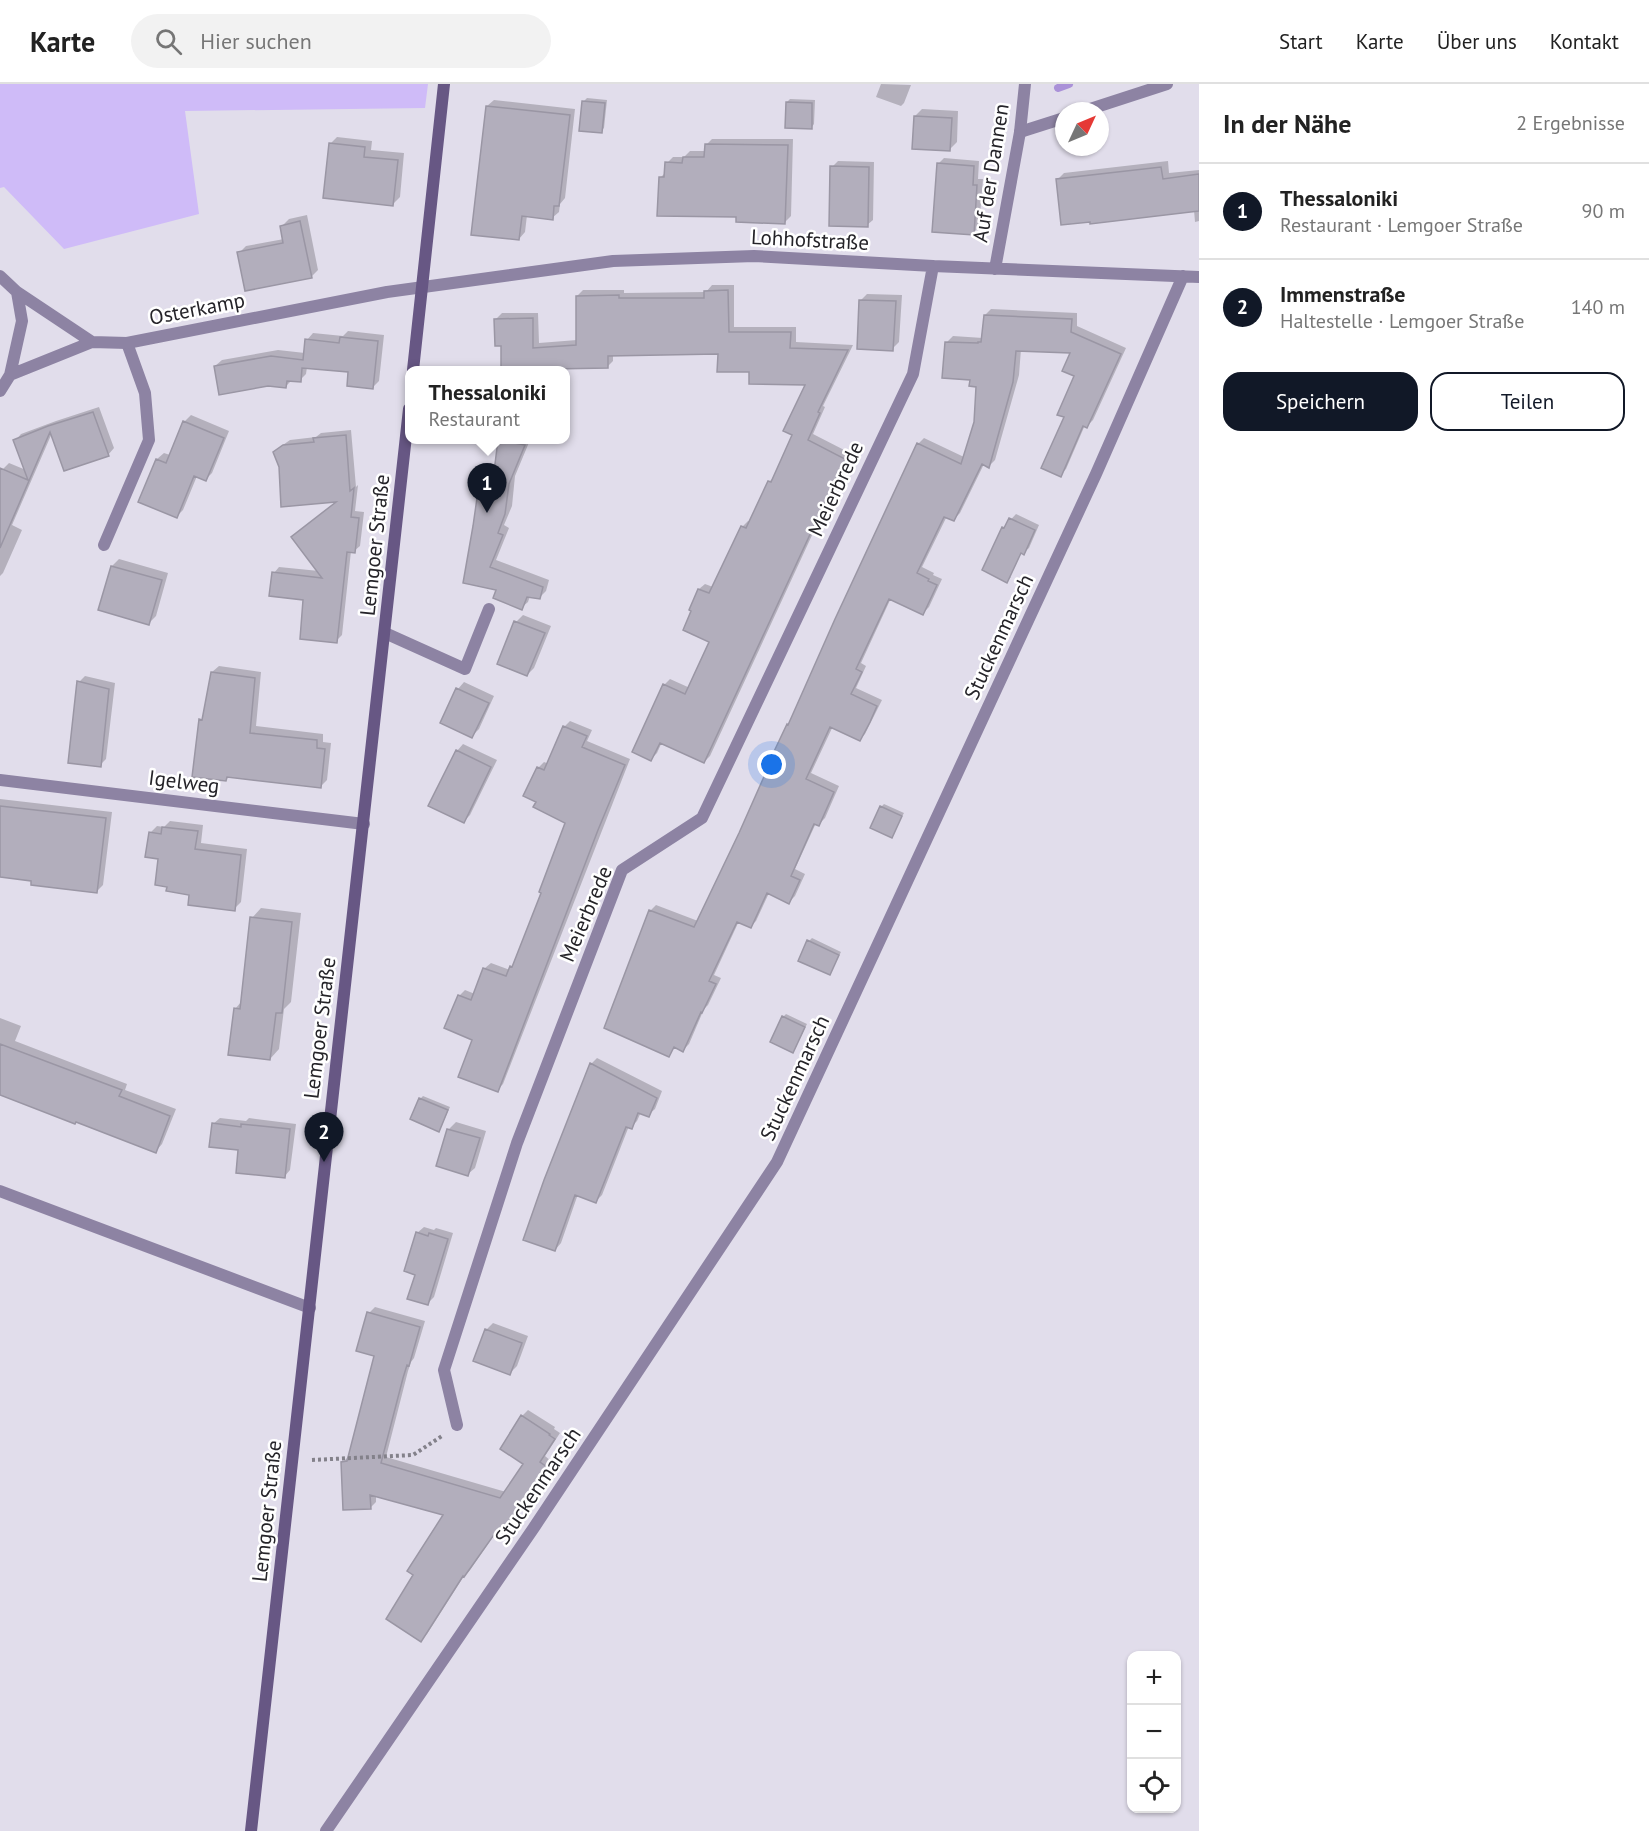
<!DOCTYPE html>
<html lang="de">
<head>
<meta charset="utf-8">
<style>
	:root { --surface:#fff; --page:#f2f2f2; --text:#222; --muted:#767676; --line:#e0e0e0; --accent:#111827 }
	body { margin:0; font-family:"PT Sans",sans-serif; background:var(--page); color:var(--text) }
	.controls { position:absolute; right:18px; bottom:18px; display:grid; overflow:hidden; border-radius:12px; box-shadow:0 2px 4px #0004 }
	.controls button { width:54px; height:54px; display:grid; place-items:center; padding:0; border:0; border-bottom:2px solid var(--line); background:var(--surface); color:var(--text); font:30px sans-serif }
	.compass { position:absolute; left:1055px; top:18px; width:54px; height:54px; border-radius:50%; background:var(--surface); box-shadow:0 2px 4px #0004; rotate:46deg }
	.you { position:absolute; left:772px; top:681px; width:21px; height:21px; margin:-15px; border:4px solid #fff; border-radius:50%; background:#1a73e8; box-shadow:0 0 0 9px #1a73e833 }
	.badge { display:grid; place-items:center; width:39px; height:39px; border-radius:50%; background:var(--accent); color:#fff; font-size:20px; font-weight:700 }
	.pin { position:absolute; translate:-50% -50px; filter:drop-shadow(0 2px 3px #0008) }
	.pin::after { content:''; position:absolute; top:32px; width:21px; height:18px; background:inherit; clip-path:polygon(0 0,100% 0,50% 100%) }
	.popup { position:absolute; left:405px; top:282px; width:165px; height:78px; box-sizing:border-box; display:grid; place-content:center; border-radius:12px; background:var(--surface); filter:drop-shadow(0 2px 4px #0005); font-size:20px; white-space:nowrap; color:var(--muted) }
	.popup b { font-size:22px; color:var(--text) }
	.popup::after { content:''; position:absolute; left:50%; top:100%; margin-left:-12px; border:12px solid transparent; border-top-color:var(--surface) }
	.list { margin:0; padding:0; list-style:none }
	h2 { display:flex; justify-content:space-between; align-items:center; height:78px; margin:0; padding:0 24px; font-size:26px }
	h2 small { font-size:20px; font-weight:400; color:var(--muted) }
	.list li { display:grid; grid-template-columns:39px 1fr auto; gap:18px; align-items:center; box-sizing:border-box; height:96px; padding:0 24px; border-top:2px solid var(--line) }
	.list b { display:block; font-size:22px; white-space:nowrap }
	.list p { margin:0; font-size:20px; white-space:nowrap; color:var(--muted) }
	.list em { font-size:20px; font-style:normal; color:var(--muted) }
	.actions { display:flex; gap:12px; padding:18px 24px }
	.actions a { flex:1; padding:14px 0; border:2px solid var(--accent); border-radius:18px; text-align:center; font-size:21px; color:var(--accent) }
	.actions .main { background:var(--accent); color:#fff }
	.icon { flex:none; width:33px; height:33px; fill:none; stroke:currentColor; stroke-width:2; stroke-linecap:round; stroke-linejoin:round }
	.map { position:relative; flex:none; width:1199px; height:1747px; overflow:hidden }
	header { display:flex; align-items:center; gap:36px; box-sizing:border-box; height:84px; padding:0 30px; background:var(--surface); border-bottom:2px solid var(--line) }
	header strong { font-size:28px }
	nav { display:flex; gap:33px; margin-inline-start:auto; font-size:21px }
	.search { width:420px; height:54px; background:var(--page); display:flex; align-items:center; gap:15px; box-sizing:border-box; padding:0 21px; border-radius:33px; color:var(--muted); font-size:22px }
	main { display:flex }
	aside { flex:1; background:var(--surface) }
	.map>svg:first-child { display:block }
	.green { fill:#cfbbf8 }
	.shadow { fill:#0003 }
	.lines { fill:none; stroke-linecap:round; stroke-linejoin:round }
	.stream { stroke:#aa91d8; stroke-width:8 }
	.building { fill:#b2aebc; stroke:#9a96a4; stroke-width:1.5 }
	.path { stroke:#83818a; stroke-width:4; stroke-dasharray:3 3; stroke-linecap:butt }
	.lane { stroke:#8d83a3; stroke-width:12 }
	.street { stroke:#8d83a3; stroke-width:12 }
	.secondary { stroke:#675784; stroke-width:12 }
	.labels { text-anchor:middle; stroke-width:5; stroke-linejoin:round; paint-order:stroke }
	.street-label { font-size:21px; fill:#252429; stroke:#fff }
</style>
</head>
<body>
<header>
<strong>Karte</strong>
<div class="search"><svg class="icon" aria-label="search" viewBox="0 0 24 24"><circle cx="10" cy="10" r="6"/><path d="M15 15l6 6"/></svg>Hier suchen</div>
<nav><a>Start</a><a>Karte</a><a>Über uns</a><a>Kontakt</a></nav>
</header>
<main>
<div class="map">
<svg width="1199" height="1747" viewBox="0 0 1199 1747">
	<rect width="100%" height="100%" fill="#e1ddeb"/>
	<path class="green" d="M0 0H428L425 24 185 27 199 130 64 165 4 103 0 104Z"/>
	<path class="shadow" d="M881 0 911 1 904 19 901 22 876 13Z
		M587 14 607 16 604 44 601 47 584 17Z
		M790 15 815 16 814 40 811 44 787 18Z
		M494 16 575 25 565 114 560 120 559 128 552 134 527 131 525 148 519 155 487 22Z
		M922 25 958 27 957 58 950 65 915 32Z
		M337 53 372 57 371 66 404 69 400 113 393 120 330 60Z
		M712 55H793L791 132 785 138 738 132 660 94 666 88 667 79 673 73H684L690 67H706V61Z
		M944 74 979 77 978 95H983L979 143 973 149 938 80Z
		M838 77 874 78 873 136 867 141 832 83Z
		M1168 77 1169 89 1199 86V137L1195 138 1194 126 1057 96 1064 89Z
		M307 131 318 186 311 193 239 169 246 162 284 155 282 142 289 135Z
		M712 201H734V243H796V258L853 261 823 322 825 323 813 350 850 369 710 672 704 678 662 658 657 669 651 675 664 601 670 595 690 604 711 557 693 526 691 525 699 505 705 500 713 503 742 443 748 437 750 438 769 398 775 392 794 350 807 299 751 286 719 269 613 271V277L607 283H560V286H502V261L496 235 502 229H538L539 259 577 256V212L583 206H624V209L706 208Z
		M867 210 902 211 899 258 892 265 860 217Z
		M991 225 1077 229V242L1126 264 1093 336 1087 342 1085 341 1066 385 1060 391 1066 333 1076 292 1072 267 1021 265 1019 291 995 376 989 382 984 380 960 429 954 435 947 432 922 483 934 489 933 491 942 495 929 523 923 529 891 514 861 579 866 582 856 604 882 616 865 650 859 656 833 642 811 689 839 702 825 734 819 740 816 739 795 785 805 790 795 812 789 818 769 809 756 837 750 843 739 837 714 891 721 894 708 921 704 925 689 960 683 966 676 962 668 971 650 827 656 821 698 837 740 750 788 641 791 638 918 360 924 354 964 373 975 338 977 301 947 258 953 252 983 254 985 231Z
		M348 247 384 251 379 297 373 303 350 287 307 283 306 290 300 296H292L285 303 215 282 222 276 278 266 305 269 307 256 313 249 343 252Z
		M99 323 114 364 108 371 52 349 12 441 22 446 3 489 0 492V392L3 385 9 379 26 386 15 357 21 350 56 337Z
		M191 331 229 347 212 389 205 396 197 392 183 426 176 433 157 375 164 369 170 371 184 338Z
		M351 346 356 403 358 401 355 427 364 428 360 462 354 467H351L342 551 336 557 305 514 274 489 279 483 319 487 339 416 280 363 290 356 316 353 321 349Z
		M501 356H530L515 392 512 422 504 441 509 444 496 476 549 496 546 507 539 514 530 512 528 518 521 524 498 505 464 498 482 387 489 380 497 381Z
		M1016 430 1039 441 1029 464 1023 469V462L1009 493H1011L1007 497 1003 444Z
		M119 475 168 489 156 532 149 539 112 482Z
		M523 531 551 542 534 584 527 591 499 579 516 538Z
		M219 582 261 588 256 642 323 650V658L331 659 327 696 320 703 229 692 226 696 201 636 204 633 212 588Z
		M85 592 115 599 106 675 100 681 79 598Z
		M464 598 494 612 479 645 472 652 442 638 458 605Z
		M570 637 592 646 587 657 630 675 503 1000 497 1006 474 955 459 912 465 906 475 910 485 884 491 879 510 886 514 880 543 808 567 738 538 717 525 711 538 684 544 678 549 680 564 643Z
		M463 660 497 676 470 731 464 737 457 667Z
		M0 715 112 728 103 801 97 807 33 795 0 791Z
		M884 720 904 729 891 752 881 723Z
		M170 737 203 741 201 759 247 765 241 818 234 825 191 809 160 773 150 749 157 742 164 743Z
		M261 824 301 829 291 918 284 925 279 965 270 975 235 925 242 917 252 834Z
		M812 854 841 868 830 889 809 857Z
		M786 930 807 940 795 964 792 967 783 933Z
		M0 934 21 942 15 957 127 1000 125 1006 176 1025 162 1060 156 1067 0 995Z
		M597 974 662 1007 655 1025 648 1031 641 1028 637 1037 631 1043 629 1042 602 1111 596 1117 578 1110 561 1159 555 1166 591 980Z
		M423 1012 450 1023 441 1043 438 1046 420 1015Z
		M220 1034 246 1037 249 1034 296 1040 290 1086 284 1093 240 1064 213 1040Z
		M456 1038 486 1047 475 1084 468 1090 438 1081 449 1045Z
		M424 1143 434 1146 436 1144 453 1149 434 1213 427 1220 417 1190V1149Z
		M375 1223 425 1237 414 1274 411 1278 408 1287 386 1373 506 1408 525 1379 522 1332 528 1326 555 1343 554 1345 560 1349 545 1372 551 1377 507 1440 502 1446 499 1444 470 1486 464 1492 427 1550 421 1556 415 1491 445 1430 376 1411V1418L370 1424 343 1378 349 1372 376 1271 369 1229Z
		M493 1239 528 1252 517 1282 510 1289 486 1246Z"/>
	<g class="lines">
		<path class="stream" d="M1058 4 1069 0"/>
	</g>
	<path class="building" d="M582 17 605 19 602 49 579 47Z
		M786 18 812 19V45L785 44Z
		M486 22 570 31 559 122H554L553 136 522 132 519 156 471 151Z
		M914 32 952 34 950 67 912 65Z
		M329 59 365 63 364 73 398 76 393 122 323 114Z
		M705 60 788 61 785 140 736 138V133L657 132 659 93H664L665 78 682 79 683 73H704Z
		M937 79 974 82 973 101H977L974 151 932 148Z
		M830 82 869 83 868 143 829 142Z
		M1161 83 1163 95 1199 90V127L1090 140V138L1061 141 1056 95Z
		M300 137 312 194 245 207 237 168 283 159 280 142Z
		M728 206 729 248H791L790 264 848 266 818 328 820 329 808 356 845 375 704 679 660 659 651 677 632 668 663 600 685 610 709 558 683 546 691 527 689 526 698 505 709 509 741 442 746 444 768 397 771 398 792 351 783 347 805 301 749 300V288H717L718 270 608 272V284L501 286V262H495L494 235 533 234V264L576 261V212L619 211V214H704V207Z
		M859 216 896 217 893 267 857 265Z
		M984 231 1072 235 1071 248 1121 270 1087 344 1083 342 1061 393 1041 384 1064 333 1057 331 1074 292 1062 287 1070 269 1016 267 1013 298 989 384 982 380 954 437 944 433 917 489 929 495 928 497 937 501 923 531 889 515 856 585 862 588 851 610 877 622 870 638 860 657 830 643 806 695 834 708 819 742 814 740 791 792 800 796 789 820 767 809 751 844 737 838 709 897 716 900 702 929 701 928 683 968 674 963 669 973 604 944 649 826 694 843 739 749 770 679 769 678 787 640 788 641 835 535 917 359 961 380 974 338 976 303 969 302 970 296 942 294 945 258 978 259V258H981Z
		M340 253 378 257 373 305 347 302 348 288 302 284 301 298 287 297 286 304 268 302 219 311 214 282 271 272 303 276 305 255 339 259Z
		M93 328 109 372 64 387 50 348 0 464V384L28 396 13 356 48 342Z
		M183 337 224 354 206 397 194 392 177 434 138 418 156 375 166 379Z
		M346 351 350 407 354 404 351 433 359 434 355 469 347 468 337 559 300 555 303 516 269 512 272 488 322 494 291 453 336 418 281 423 279 383 273 368 283 361 314 358 313 354Z
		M498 356 525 361 509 400 505 430 498 449 503 451 490 483 543 503 540 515 527 513 522 526 493 514 496 506 463 499 473 442 481 386 494 388Z
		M1009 434 1035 446 1024 471 1021 469 1007 499 982 486 1002 443 1004 444Z
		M111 482 162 496 149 541 98 526Z
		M514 537 545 549 527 592 497 580Z
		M211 588 255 594 250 649 317 656V664L325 665 321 704 227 693 226 697 192 693 199 635 202 636Z
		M77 597 109 605 101 683 68 679Z
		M456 604 489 619 472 654 440 639Z
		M563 642 587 652 582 663 625 681 598 746 498 1008 458 993 472 956 444 944 458 911 471 916 483 884 506 892 510 882 512 883 541 809 539 808 565 739 533 723 536 718 523 712 537 683 544 686Z
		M456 666 491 683 464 739 428 722Z
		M0 722 106 734 97 809 31 801V797L0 793Z
		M880 722 902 732 892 754 870 744Z
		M162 743 198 747 195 765 241 771 235 827 188 821 189 811 166 807 167 803 155 801 158 775 145 773 149 748 161 750Z
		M250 833 292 838 282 929H276L270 976 228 971 234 924 240 925Z
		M807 856 839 871 830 891 798 877Z
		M782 932 805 943 793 969 770 958Z
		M0 960 122 1006 119 1012 170 1032 156 1069 76 1038 75 1040 0 1011Z
		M590 979 657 1014 649 1033 638 1029 632 1045 626 1043 596 1119 575 1111 555 1167 523 1156 544 1096Z
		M419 1014 448 1026 439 1048 410 1035Z
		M212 1039 241 1043V1040L290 1045 285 1094 236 1089 238 1066 209 1063Z
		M447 1045 480 1054 468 1092 436 1082Z
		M416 1148 428 1152 429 1149 448 1155 428 1221 407 1215 415 1191 404 1187Z
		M367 1228 420 1243 409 1282 407 1281 403 1294 381 1379 500 1414 523 1380 500 1365 521 1331 550 1350 549 1351 555 1355 540 1378 547 1383 502 1448 498 1445 464 1493 463 1492 421 1558 386 1535 413 1491 407 1487 443 1431 370 1411 371 1425 343 1426 341 1378 347 1377 374 1272 356 1267Z
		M485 1245 522 1259 510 1291 473 1277Z"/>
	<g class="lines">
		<path class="path" d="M312 1376 413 1371 442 1352"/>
		<path class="lane" d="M1084 27 1167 0
			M1020 48 1064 34
			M104 461 149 356 145 309 127 259
			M385 549 465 585 489 525"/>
		<path class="street" d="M995 185 1020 48 1025 0
			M0 192 17 208 92 258 127 259 387 208 613 177 754 172 933 182 1199 193
			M10 291 22 237 17 208
			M0 307 10 291 92 258
			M0 696 364 740
			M0 1107 310 1224
			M457 1341 444 1286 517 1059 622 786 702 734 913 290 933 182
			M326 1747 535 1442 777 1078 1096 390 1183 192"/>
		<path class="secondary" d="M413 286 444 0
			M251 1747 409 325"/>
	</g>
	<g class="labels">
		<g class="street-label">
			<text transform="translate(991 89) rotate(-81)" y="7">Auf der Dannen</text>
			<text transform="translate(810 156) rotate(3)" y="7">Lohhofstraße</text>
			<text transform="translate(197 225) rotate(-11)" y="7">Osterkamp</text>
			<text transform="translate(836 405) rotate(-65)" y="7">Meierbrede</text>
			<text transform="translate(375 461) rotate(-84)" y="7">Lemgoer Straße</text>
			<text transform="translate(999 553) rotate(-65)" y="7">Stuckenmarsch</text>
			<text transform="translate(184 698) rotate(7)" y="7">Igelweg</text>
			<text transform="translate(586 830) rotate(-67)" y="7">Meierbrede</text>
			<text transform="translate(320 944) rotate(-83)" y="7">Lemgoer Straße</text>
			<text transform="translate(795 994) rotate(-65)" y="7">Stuckenmarsch</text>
			<text transform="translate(538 1402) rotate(-56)" y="7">Stuckenmarsch</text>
			<text transform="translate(267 1427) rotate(-84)" y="7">Lemgoer Straße</text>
		</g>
	</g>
</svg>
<div class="controls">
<button>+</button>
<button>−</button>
<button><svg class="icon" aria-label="locate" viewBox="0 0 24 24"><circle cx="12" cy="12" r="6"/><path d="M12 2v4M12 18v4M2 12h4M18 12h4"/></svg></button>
</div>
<svg class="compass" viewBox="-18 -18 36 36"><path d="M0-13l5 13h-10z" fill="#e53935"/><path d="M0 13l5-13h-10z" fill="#767676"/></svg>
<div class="you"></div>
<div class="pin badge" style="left:487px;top:429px">1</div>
<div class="popup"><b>Thessaloniki</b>Restaurant</div>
<div class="pin badge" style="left:324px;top:1078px">2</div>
</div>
<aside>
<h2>In der Nähe<small>2 Ergebnisse</small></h2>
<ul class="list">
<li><span class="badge">1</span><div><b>Thessaloniki</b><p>Restaurant · Lemgoer Straße</p></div><em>90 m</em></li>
<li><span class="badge">2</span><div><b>Immenstraße</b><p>Haltestelle · Lemgoer Straße</p></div><em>140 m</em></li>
</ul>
<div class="actions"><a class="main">Speichern</a><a>Teilen</a></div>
</aside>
</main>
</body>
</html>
